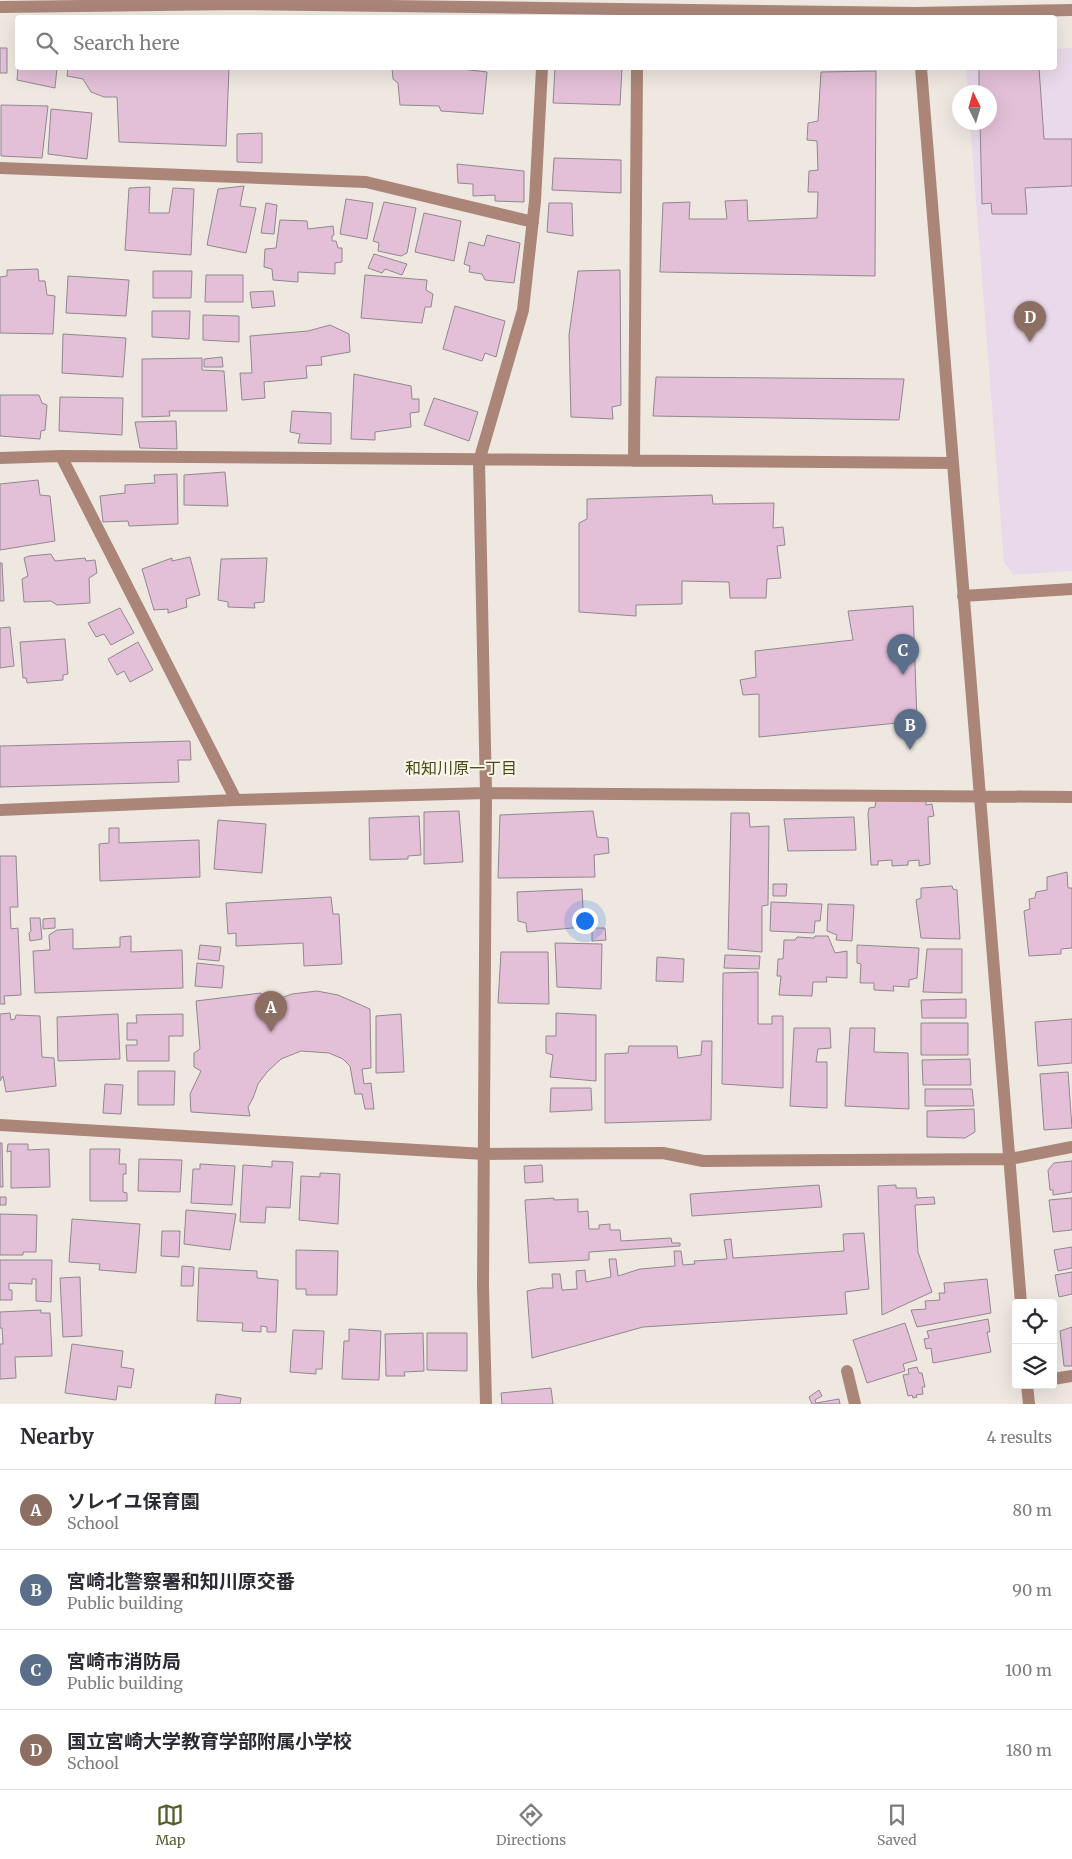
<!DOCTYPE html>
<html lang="en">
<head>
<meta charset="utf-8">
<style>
	:root { --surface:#fff; --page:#f7f7f7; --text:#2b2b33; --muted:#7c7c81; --line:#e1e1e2; --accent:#575d2b }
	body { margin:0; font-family:Merriweather,"Noto Sans JP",serif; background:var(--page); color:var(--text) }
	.controls { position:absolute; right:15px; bottom:15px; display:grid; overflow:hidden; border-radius:5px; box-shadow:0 5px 20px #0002 }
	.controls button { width:45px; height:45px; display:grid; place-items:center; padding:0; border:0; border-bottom:1px solid var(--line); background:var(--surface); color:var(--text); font:25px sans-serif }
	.compass { position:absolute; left:952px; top:85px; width:45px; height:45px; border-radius:50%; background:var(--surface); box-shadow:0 5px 20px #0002; rotate:355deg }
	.you { position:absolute; left:584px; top:920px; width:18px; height:18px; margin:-12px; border:4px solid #fff; border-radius:50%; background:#1a73e8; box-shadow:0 0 0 8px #1a73e833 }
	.badge { display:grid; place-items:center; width:32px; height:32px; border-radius:50%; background:var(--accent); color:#fff; font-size:16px; font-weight:700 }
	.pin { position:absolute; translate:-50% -41px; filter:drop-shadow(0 1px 2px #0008) }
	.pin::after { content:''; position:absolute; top:26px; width:18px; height:15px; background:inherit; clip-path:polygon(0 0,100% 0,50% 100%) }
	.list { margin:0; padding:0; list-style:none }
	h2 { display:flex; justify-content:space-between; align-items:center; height:65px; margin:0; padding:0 20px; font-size:21px }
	h2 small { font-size:16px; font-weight:400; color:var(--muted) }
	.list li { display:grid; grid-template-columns:32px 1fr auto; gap:15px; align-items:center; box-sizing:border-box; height:80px; padding:0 20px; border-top:1px solid var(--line) }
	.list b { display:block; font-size:19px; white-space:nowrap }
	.list p { margin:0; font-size:16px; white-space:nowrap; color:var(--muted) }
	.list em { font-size:16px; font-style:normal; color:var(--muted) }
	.icon { flex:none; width:28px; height:28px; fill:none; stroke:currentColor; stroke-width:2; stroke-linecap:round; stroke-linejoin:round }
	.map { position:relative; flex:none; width:1072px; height:1404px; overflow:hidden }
	.search { position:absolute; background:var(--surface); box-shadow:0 5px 20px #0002; left:15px; right:15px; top:15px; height:55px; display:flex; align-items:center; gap:12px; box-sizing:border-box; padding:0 18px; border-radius:5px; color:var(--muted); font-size:19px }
	.sheet { height:385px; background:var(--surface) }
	nav { display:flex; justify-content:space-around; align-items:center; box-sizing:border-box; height:70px; border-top:1px solid var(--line); background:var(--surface); font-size:14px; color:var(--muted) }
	nav a { display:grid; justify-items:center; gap:2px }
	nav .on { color:var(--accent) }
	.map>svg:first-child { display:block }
	.education { fill:#ead9ea }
	.building { fill:#e3c0d8; stroke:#90888e }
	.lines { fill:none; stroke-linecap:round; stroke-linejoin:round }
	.minor { stroke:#aa8578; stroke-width:12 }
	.labels { text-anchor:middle; stroke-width:4; stroke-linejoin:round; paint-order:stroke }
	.neighbourhood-label { font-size:16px; fill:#464c10; stroke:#fcf5ee }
</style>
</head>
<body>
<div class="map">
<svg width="1072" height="1404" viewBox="0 0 1072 1404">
	<rect width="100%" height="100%" fill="#efe8e1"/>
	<path class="education" d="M1072 48V571L1013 575 1004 562 970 123 990 122V92H968L966 68H1054L1055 49Z"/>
	<path class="building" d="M0 48H7V73H0Z
		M18 68H57L55 88 17 80Z
		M68 68H229L226 146 119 142 117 97H104L91 92 83 79 67 76Z
		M392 68H452L487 72 483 114 441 111 439 106 400 105 398 83 393 79Z
		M555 68H622L620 105 553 103Z
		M979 68H1039L1044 139H1072V186L1025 188 1027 214H992L991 203 982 204 980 122H990V92H979Z
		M876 71 875 276 660 272 663 203 690 202 689 219H727L725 201 747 200 748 221 817 218 818 192H808L809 171 818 170 817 141 807 140 808 123 818 121 821 72Z
		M1 105 48 106 42 158 1 156Z
		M51 109 92 113 87 159 48 154Z
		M262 133V163L237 162V134Z
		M554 158 621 160V193L552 190Z
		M457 164 524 171V202L495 201V195L473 196V184L458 183Z
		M244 186 240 206 256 208 246 253 207 245 218 189Z
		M150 187 149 213H169L173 188 194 189 191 255 125 250 129 188Z
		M346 199 373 203 367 239 340 234Z
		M384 202 416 208 407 253 401 256 378 251 379 243 373 241Z
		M266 203 277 205 274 234 261 233Z
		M549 203H572L573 236 547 232Z
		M424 213 461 221 454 261 415 252Z
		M280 220 307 221 308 229 333 226 334 235 332 236V241H336L338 248H342V262L335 263V274L298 272V282L273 280 272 269 264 267 265 249 276 248Z
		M487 235 520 243 514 283 485 280 482 274 469 272 470 266 464 264 469 242 484 246Z
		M374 254 407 264 402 275 385 269 382 273 368 268Z
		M38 269 39 281H45L47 295 55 296 53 334 0 333V277L7 276V270Z
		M620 270 621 405 612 407 613 419 571 417 569 335 578 271Z
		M153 271H192L191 298H153Z
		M206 275H243V302H205Z
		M365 275 427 280 426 290 433 294 431 307H425L422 323 361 318Z
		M68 276 129 280 126 316 66 313Z
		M273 291 275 306 252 308 250 292Z
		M455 306 505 321 496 357 485 353 482 361 443 349Z
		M152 311H190L189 339 152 337Z
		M203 315 239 316V342L203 340Z
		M330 325 349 334 350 352 321 357 322 365 306 366 307 378 264 382 265 398 242 400 240 373H252L250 336 308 331Z
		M63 334 126 338 123 377 62 373Z
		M222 357 223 367H204V359Z
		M202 358V370L224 371 227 411H169L170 416 142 417V359Z
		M354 374 411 386 412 399H419V412L410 413 411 427 375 432V440L351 439Z
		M656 377 904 379 899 420 653 416Z
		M0 395H39L42 403 47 405 45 430 41 431 40 439 0 436Z
		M60 397 123 398 122 435 59 431Z
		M434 398 478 412 469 441 424 425Z
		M292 411 331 413V444L298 443 300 434 290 432Z
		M176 421 177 449 140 448 135 422Z
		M225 472 228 506 184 505V475Z
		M177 474 178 524 129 526 128 521 103 522 100 496 125 493V485L155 483 154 475Z
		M38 480 40 495 50 496 55 541 0 550V484Z
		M712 495 713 504 774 503 773 528 783 527 785 545 777 546 781 578 767 579 766 598H730L729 582 682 581V604L636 605V616L579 612V523L587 519V499Z
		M51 554 55 561 85 558 86 561 95 560 97 573 89 578 90 603 57 605 51 601 24 602 22 579 28 576 24 558 29 556Z
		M190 557 200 595 186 599 187 607 168 613V609L154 610 142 569 172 558V561Z
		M267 558 264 602 254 603 255 608 228 607V602L218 600 221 559Z
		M0 563H2L4 601H0Z
		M913 606 917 721 759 737V694L743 695 740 680 756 677 755 651 853 640 848 611Z
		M120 608 134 633 111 645 104 634 96 637 88 623Z
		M10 627 14 666 0 668V628Z
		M65 639 68 674 63 675V680L27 683 26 678H23L20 642Z
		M138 642 153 670 130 682 124 671 117 675 108 659Z
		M190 741 191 760H178L179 782 0 787V746Z
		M876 798H926V805L932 804 934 816 928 817 930 864 919 866V860L908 861V865L892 866V860L878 861V865H871L868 814 869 808 875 807Z
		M459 811 463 862 424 864V812Z
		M593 811 597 837 608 838 609 853 594 855 595 877 498 878 500 815Z
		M731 813H749L750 827 769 826 768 905 762 906V952L728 949Z
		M419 816 421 855 408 856V859L370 860 369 818Z
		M854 817 856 850 788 851 784 819Z
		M218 820 266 824 262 873 214 869Z
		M109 828H119V843L199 840 200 877 100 881 99 844 109 843Z
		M0 856H16L18 907H10L11 929 18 928 21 995 4 996 5 1004H0Z
		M1067 872 1068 888H1072V948L1061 949V954L1029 956 1024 911 1030 909 1029 899 1035 898 1036 892 1047 890V877Z
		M773 884H787L786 896H773Z
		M952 886 953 889 957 890 960 939 921 938 916 900 921 898V888Z
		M582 889 584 927 527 932 526 923 518 921 517 892Z
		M331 897 333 914H339L342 964 304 966 303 943 236 946V933L228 934 226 903Z
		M771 902 822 904 820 921H815L814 933 770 931Z
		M828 904 854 905 852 941 836 940 837 935 827 931Z
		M30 918H40L42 939 30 941 29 933 31 931Z
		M55 918V928L43 929V919Z
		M592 928H605L606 940 592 941Z
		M73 929V949L120 947V937L131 936V952L182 950 183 988 35 993 33 951 50 950 49 935 57 930Z
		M815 936H828L835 953 847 951V978L826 977 827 982H813L812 996 779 995 781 976H777L778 959H783L784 940H795L797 937 814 938Z
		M555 943 602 944 601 989 557 987Z
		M200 945 221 947 219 961 198 959Z
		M857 945 919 948 917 978 909 980V987L893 986 894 991 874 990V983H860L861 964 857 963Z
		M927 949H962V993L923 992Z
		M501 952H548L549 1004 498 1003Z
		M725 955 760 956 759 969 724 968Z
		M657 957 684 959 683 982 656 981Z
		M197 963 224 966 222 988 195 986Z
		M758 972V1024H772V1016H783V1088L722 1084 723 973Z
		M317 991 338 995 370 1009 371 1068 362 1069 364 1084 371 1083 374 1109H365L362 1094H355L350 1066 343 1059 329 1053 301 1051 281 1059 267 1072 258 1084 253 1098 248 1107 250 1116 191 1112 190 1094 201 1071 194 1067V1053L200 1049 196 1001 261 993 264 1004 292 994Z
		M966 999V1018H922L921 1000Z
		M10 1013 11 1020 15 1019 16 1015 40 1016 42 1057 54 1058 56 1086 6 1092 3 1076 0 1081V1014Z
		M556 1013 596 1015V1081L550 1077 553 1055 546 1053V1036H556Z
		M118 1014 120 1059 58 1061 57 1017Z
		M183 1014V1036H169V1061H127L126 1045H137V1040H127V1023H137L136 1015Z
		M401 1014 404 1072 376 1073V1016Z
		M1072 1019V1063L1038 1066 1035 1022Z
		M921 1023H968V1055H921Z
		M794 1028H830L831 1048 818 1049 816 1062H827V1108L790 1106Z
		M850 1028H875L874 1052 908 1053 909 1109 845 1106Z
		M702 1041H712L711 1120 605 1123V1054L628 1053 629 1046H677L678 1058 701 1055Z
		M970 1059 971 1085H923L922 1060Z
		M138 1071H175L174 1105H138Z
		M1068 1072 1072 1128 1044 1130 1040 1074Z
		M105 1084 123 1085 121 1114 103 1113Z
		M551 1088H591L592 1110 550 1112Z
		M925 1089H972L974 1106H925Z
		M974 1109 975 1132 965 1138 927 1137V1111Z
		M0 1143H2L3 1187H0Z
		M8 1144H28V1150L49 1149 50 1187 11 1188V1151L7 1152Z
		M90 1149H120L119 1164H126V1174H123V1192L127 1193V1201H90Z
		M139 1159 182 1160 180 1192 138 1191Z
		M272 1161 293 1162 290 1208 266 1207 265 1223 240 1222 243 1165 272 1167Z
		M1072 1161V1192L1053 1195V1190H1050L1048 1170 1054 1163Z
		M200 1164 235 1166 232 1205 191 1203 193 1169H200Z
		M542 1165 543 1182 525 1183 524 1166Z
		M320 1173 340 1174 338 1224 299 1220 301 1176 320 1177Z
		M819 1185 822 1207 692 1216 690 1194Z
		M896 1185V1188H916L917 1198 934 1197 935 1204 915 1205 918 1252 932 1292 882 1315 878 1186Z
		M0 1197H6V1205H0Z
		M554 1198V1200L578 1199V1212L588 1211 589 1229H599V1225L610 1224V1230H620L621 1241 671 1238 672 1243H680V1246L589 1252V1260L529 1263 525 1200Z
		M1072 1198V1230L1053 1232 1049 1200Z
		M186 1210 236 1214 230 1250 184 1244Z
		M0 1214 37 1215 36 1252H23V1255H0Z
		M72 1219 140 1224 136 1273 99 1270 100 1264 69 1262Z
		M162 1231H180L179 1257 161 1256Z
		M864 1233 869 1289 845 1292 847 1314 643 1327 532 1358 527 1291 541 1288H553L552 1274H560L562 1290 577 1289 576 1271 585 1270 586 1282 611 1277 609 1259H616L618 1276 640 1269 675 1266 674 1251H681L683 1265 695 1264 694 1261 727 1259 724 1240 731 1239 733 1258 844 1251 843 1234Z
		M1072 1247V1268L1058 1271 1054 1250Z
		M296 1250 338 1251 337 1295H306V1289H296Z
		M0 1260H52L51 1302 36 1301V1279H32V1284L9 1283V1290H12V1300H0Z
		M182 1266 194 1267 193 1286H181Z
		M199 1268 257 1271V1278L278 1280 276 1332H267V1327L261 1326V1332L242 1331 243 1323 197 1321Z
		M1072 1272V1294L1059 1297 1055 1275Z
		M80 1277 82 1336 63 1337 60 1278Z
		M987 1279 991 1313 917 1327 911 1310 926 1309 925 1301 940 1300 939 1293H945L944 1283Z
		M41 1310V1313H50L52 1356 15 1357 16 1378 0 1379V1344H3L2 1328H0V1312Z
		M988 1319 990 1332H987L991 1352 933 1363 931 1348 926 1349 924 1339 929 1338 927 1331Z
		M905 1323 917 1360 903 1364 905 1371 867 1383 853 1340Z
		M1072 1327V1366H1064L1060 1331Z
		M349 1329 381 1331 379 1380 342 1379 344 1341H349Z
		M293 1330 324 1331 322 1369H316V1374L290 1372Z
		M423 1333 424 1371 404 1372 405 1376H386L385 1334Z
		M427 1333H467V1371L427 1370Z
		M72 1344 123 1351 121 1367 134 1369 131 1388 118 1386 116 1400 65 1393Z
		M917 1367 919 1373H922L925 1387H922L923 1394 916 1395 917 1397 913 1398 912 1395 908 1396 903 1375 909 1374 908 1369Z
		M551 1388 553 1404H502L501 1393Z
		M819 1390 822 1396 815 1400 816 1403 839 1399 840 1404H812L809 1397Z
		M216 1394 241 1398 240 1404H215Z"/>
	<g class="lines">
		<path class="minor" d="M0 7 238 4 915 13 1072 10
			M921 68 1021 1303
			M0 168 366 182 533 222
			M61 456 236 800
			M0 458 61 456 953 463
			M634 461 637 68
			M963 596 1072 589
			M0 810 236 800 486 793 1072 797
			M0 1125 484 1154 663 1153 703 1161 1010 1159 1072 1147
			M847 1371 855 1404
			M1053 1379 1072 1376
			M1027 1385 1029 1404
			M486 1404 483 1287 486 793 479 461 523 310 535 201 542 68"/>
	</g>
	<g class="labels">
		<g class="neighbourhood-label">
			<text x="461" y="774">和知川原一丁目</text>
		</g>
	</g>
</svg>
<div class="controls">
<button><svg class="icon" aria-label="locate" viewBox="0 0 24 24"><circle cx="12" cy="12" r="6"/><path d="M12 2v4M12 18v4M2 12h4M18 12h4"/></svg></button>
<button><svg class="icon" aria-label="layers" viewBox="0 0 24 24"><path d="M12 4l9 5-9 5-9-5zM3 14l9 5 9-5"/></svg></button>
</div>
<svg class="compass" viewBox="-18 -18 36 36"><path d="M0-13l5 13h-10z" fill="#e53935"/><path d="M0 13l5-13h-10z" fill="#7c7c81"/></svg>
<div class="you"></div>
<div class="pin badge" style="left:271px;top:1032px;background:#8d6e63">A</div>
<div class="pin badge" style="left:910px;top:750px;background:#5c6f8a">B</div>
<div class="pin badge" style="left:903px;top:675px;background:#5c6f8a">C</div>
<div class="pin badge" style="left:1030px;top:342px;background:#8d6e63">D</div>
<div class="search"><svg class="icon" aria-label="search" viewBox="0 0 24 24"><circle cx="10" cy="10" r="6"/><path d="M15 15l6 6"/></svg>Search here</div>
</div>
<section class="sheet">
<h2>Nearby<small>4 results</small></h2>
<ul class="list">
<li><span class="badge" style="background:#8d6e63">A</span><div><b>ソレイユ保育園</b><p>School</p></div><em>80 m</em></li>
<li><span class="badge" style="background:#5c6f8a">B</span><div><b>宮崎北警察署和知川原交番</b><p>Public building</p></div><em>90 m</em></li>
<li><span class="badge" style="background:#5c6f8a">C</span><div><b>宮崎市消防局</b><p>Public building</p></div><em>100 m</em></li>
<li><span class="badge" style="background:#8d6e63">D</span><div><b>国立宮崎大学教育学部附属小学校</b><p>School</p></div><em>180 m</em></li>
</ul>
</section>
<nav>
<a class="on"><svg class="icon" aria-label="map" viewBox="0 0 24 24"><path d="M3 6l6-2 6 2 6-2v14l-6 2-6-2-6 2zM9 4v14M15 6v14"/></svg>Map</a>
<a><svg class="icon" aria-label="directions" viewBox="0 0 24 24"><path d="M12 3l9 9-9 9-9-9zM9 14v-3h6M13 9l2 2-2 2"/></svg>Directions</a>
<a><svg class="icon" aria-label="saved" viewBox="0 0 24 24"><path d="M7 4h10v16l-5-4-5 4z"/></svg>Saved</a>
</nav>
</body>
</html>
